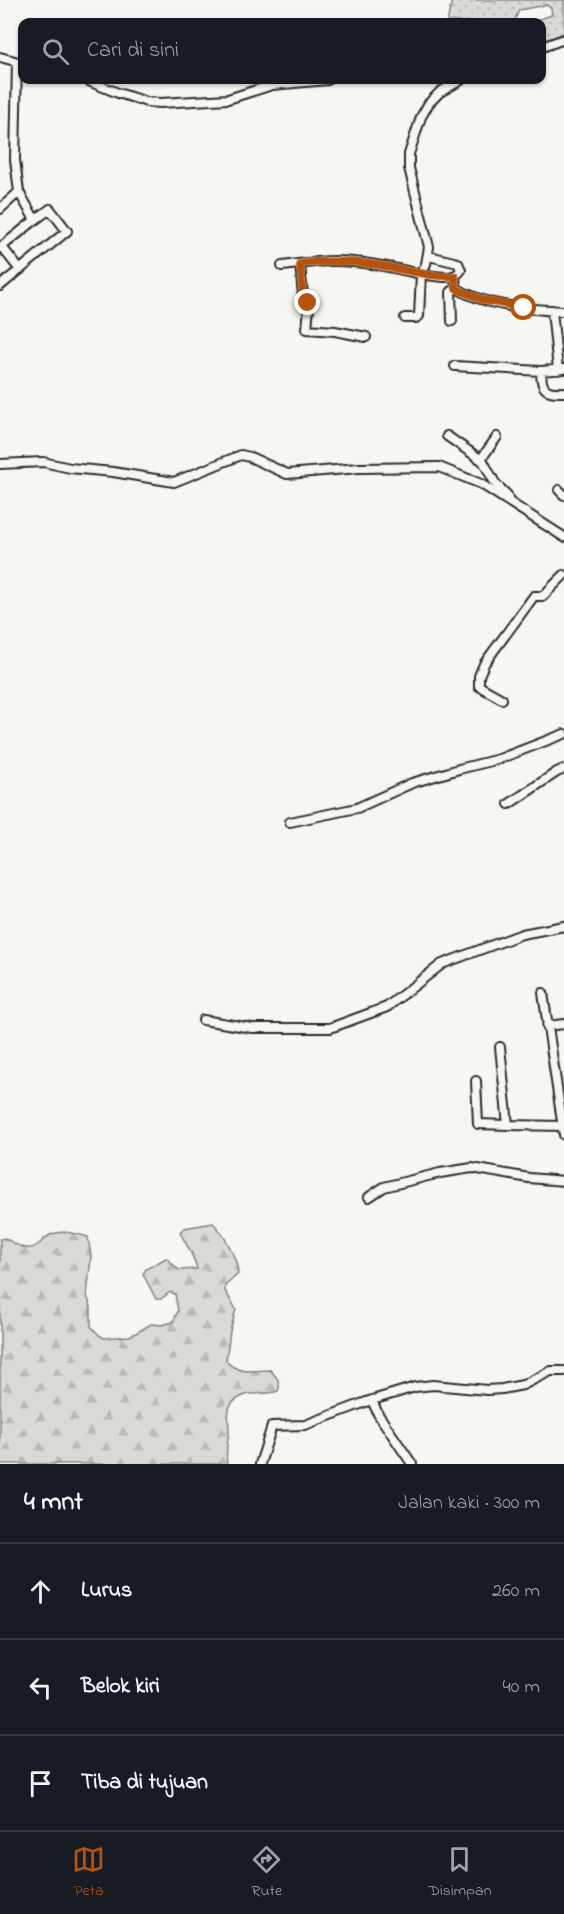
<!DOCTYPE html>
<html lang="id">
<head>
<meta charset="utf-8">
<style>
	:root { --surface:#171b24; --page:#20242c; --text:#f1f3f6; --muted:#9ea1a6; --line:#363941; --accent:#b45309 }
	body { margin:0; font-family:"Indie Flower",sans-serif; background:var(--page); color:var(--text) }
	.stop { position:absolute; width:18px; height:18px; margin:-14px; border:4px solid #b45309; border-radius:50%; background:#fff }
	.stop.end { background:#b45309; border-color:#fff; box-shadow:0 2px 6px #0008 }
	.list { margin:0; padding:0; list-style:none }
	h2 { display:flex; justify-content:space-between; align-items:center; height:78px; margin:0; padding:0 24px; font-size:26px }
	h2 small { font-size:20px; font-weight:400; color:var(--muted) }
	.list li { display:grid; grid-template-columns:39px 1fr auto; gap:18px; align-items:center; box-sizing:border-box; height:96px; padding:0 24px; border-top:2px solid var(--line) }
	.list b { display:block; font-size:22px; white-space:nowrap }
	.list em { font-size:20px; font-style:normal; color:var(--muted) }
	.icon { flex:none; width:33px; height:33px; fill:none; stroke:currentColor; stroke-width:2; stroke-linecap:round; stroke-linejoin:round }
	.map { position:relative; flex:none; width:564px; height:1464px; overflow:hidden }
	.search { position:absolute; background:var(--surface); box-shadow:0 2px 4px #0004; left:18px; right:18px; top:18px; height:66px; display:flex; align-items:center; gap:15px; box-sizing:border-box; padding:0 21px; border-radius:12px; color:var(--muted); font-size:22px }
	.sheet { height:366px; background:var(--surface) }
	nav { display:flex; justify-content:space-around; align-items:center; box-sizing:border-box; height:84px; border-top:2px solid var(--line); background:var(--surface); font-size:16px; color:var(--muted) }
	nav a { display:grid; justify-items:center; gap:3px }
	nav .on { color:var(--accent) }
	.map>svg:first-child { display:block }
	.grass { fill:url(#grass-dots); stroke:#828280; stroke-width:1.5 }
	.forest { fill:url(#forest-firs); stroke:#828280; stroke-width:1.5 }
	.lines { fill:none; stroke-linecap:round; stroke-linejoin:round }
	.minor-casing { stroke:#2b2b2b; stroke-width:12 }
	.minor { stroke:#f6f6f2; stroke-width:8 }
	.route { stroke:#b45309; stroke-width:8 }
</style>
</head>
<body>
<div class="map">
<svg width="564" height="1464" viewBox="0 0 564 1464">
	<defs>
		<pattern id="grass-dots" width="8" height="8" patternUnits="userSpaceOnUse" patternTransform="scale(1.5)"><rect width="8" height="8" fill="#d9d9d5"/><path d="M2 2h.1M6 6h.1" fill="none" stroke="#babab7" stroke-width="1.8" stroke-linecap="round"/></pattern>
		<pattern id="forest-firs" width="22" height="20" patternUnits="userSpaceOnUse" patternTransform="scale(1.5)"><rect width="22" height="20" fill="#d9d9d5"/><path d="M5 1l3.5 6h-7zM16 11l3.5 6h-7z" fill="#babab7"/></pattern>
	</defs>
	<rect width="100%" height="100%" fill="#f6f6f2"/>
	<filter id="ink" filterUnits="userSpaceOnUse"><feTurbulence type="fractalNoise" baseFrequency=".0167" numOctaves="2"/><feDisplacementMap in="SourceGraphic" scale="12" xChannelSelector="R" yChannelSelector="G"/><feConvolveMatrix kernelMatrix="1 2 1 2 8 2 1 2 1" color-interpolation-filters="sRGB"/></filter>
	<g filter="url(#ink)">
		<path class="grass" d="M452 0H564V35L542 41V22H530L552 15 551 8 546 5 519 10 514 22H447Z"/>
		<path class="forest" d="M213 1223C225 1235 237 1257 238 1274L225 1286V1291L236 1309 230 1331 226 1361C239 1375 253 1370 270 1370 276 1377 282 1382 278 1391 267 1395 255 1392 245 1395 223 1404 229 1414 229 1431 228 1442 225 1452 227 1464H0V1239L4 1238C11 1241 18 1247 25 1248 37 1250 41 1240 50 1235 62 1229 76 1234 88 1237L91 1256 87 1296 91 1307V1326L99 1335 104 1338 129 1336 136 1333 151 1324 162 1325 173 1322 178 1311 175 1294 170 1292 161 1299H156L143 1274 146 1269 166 1258 179 1270 197 1269C194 1255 186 1245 180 1232L184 1228Z"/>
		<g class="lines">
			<g class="minor-casing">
				<path id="minor" d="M542 47 564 39
					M0 57 22 63
					M86 80 118 93 147 102 160 103 228 99 272 85 328 80
					M0 209 19 192 15 160 17 62
					M2 247 20 270
					M0 248 35 220 19 192
					M300 264 303 296 309 306 307 329 335 331 366 337
					M282 266C299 264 317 261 334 261 363 261 393 268 421 274L426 264 429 247 409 168V154L421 117 429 103 440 92 461 80
					M455 276 456 288C487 307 528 309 564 311
					M0 286 67 231 50 209 35 220
					M552 310 558 370
					M405 318H416L419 316 421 274C433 275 454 282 461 270L458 263 429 256
					M452 321 451 292 456 288
					M455 366 541 371 564 369
					M541 371C541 390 546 393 564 392
					M447 436 483 461 495 483 507 495 508 499
					M481 459 497 437
					M0 464 43 462 70 468 113 472 174 482 241 455 250 457 287 474 359 468 439 467 481 484 564 537
					M559 490 564 495
					M502 699 479 686V676L484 664 534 596H543L564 575
					M509 804 557 772 564 769
					M290 822 357 808 412 783 459 769 499 759 564 734
					M543 993 564 1135
					M203 1020 252 1028H330L387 1007 442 964 522 934 564 926
					M547 1026 564 1024
					M500 1047 508 1125 564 1126
					M476 1081 478 1124 508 1125
					M369 1197 384 1187 440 1173 472 1168 529 1178 564 1181
					M372 1400 378 1414 412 1464
					M260 1464 272 1426 305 1425 366 1402 415 1387 433 1385 487 1390 502 1389 523 1385 551 1371H564"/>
			</g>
			<use href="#minor" class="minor"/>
		</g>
	</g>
	<g class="lines" filter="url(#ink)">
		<path class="route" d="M308 303 303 296 300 264C332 259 363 262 394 268 414 272 434 277 455 276L456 288 459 290 483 300 524 308"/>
	</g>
</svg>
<div class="stop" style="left:524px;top:308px"></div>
<div class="stop end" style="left:308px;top:303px"></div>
<div class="search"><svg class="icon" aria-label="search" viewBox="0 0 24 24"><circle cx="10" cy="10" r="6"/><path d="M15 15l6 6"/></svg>Cari di sini</div>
</div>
<section class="sheet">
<h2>4 mnt<small>Jalan kaki · 300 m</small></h2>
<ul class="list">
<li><svg class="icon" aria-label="ahead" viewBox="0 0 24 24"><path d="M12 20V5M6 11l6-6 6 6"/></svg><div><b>Lurus</b></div><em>260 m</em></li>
<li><svg class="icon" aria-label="left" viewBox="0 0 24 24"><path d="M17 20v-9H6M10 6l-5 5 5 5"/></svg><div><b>Belok kiri</b></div><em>40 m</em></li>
<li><svg class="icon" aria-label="arrive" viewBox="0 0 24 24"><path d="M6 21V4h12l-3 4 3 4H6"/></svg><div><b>Tiba di tujuan</b></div></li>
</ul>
</section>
<nav>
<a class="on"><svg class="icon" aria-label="map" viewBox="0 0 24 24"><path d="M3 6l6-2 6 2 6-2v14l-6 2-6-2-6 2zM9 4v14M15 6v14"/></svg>Peta</a>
<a><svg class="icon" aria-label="directions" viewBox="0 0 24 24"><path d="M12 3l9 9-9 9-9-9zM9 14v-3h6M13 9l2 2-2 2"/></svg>Rute</a>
<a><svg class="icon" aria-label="saved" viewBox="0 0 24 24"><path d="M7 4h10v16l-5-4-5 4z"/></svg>Disimpan</a>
</nav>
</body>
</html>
